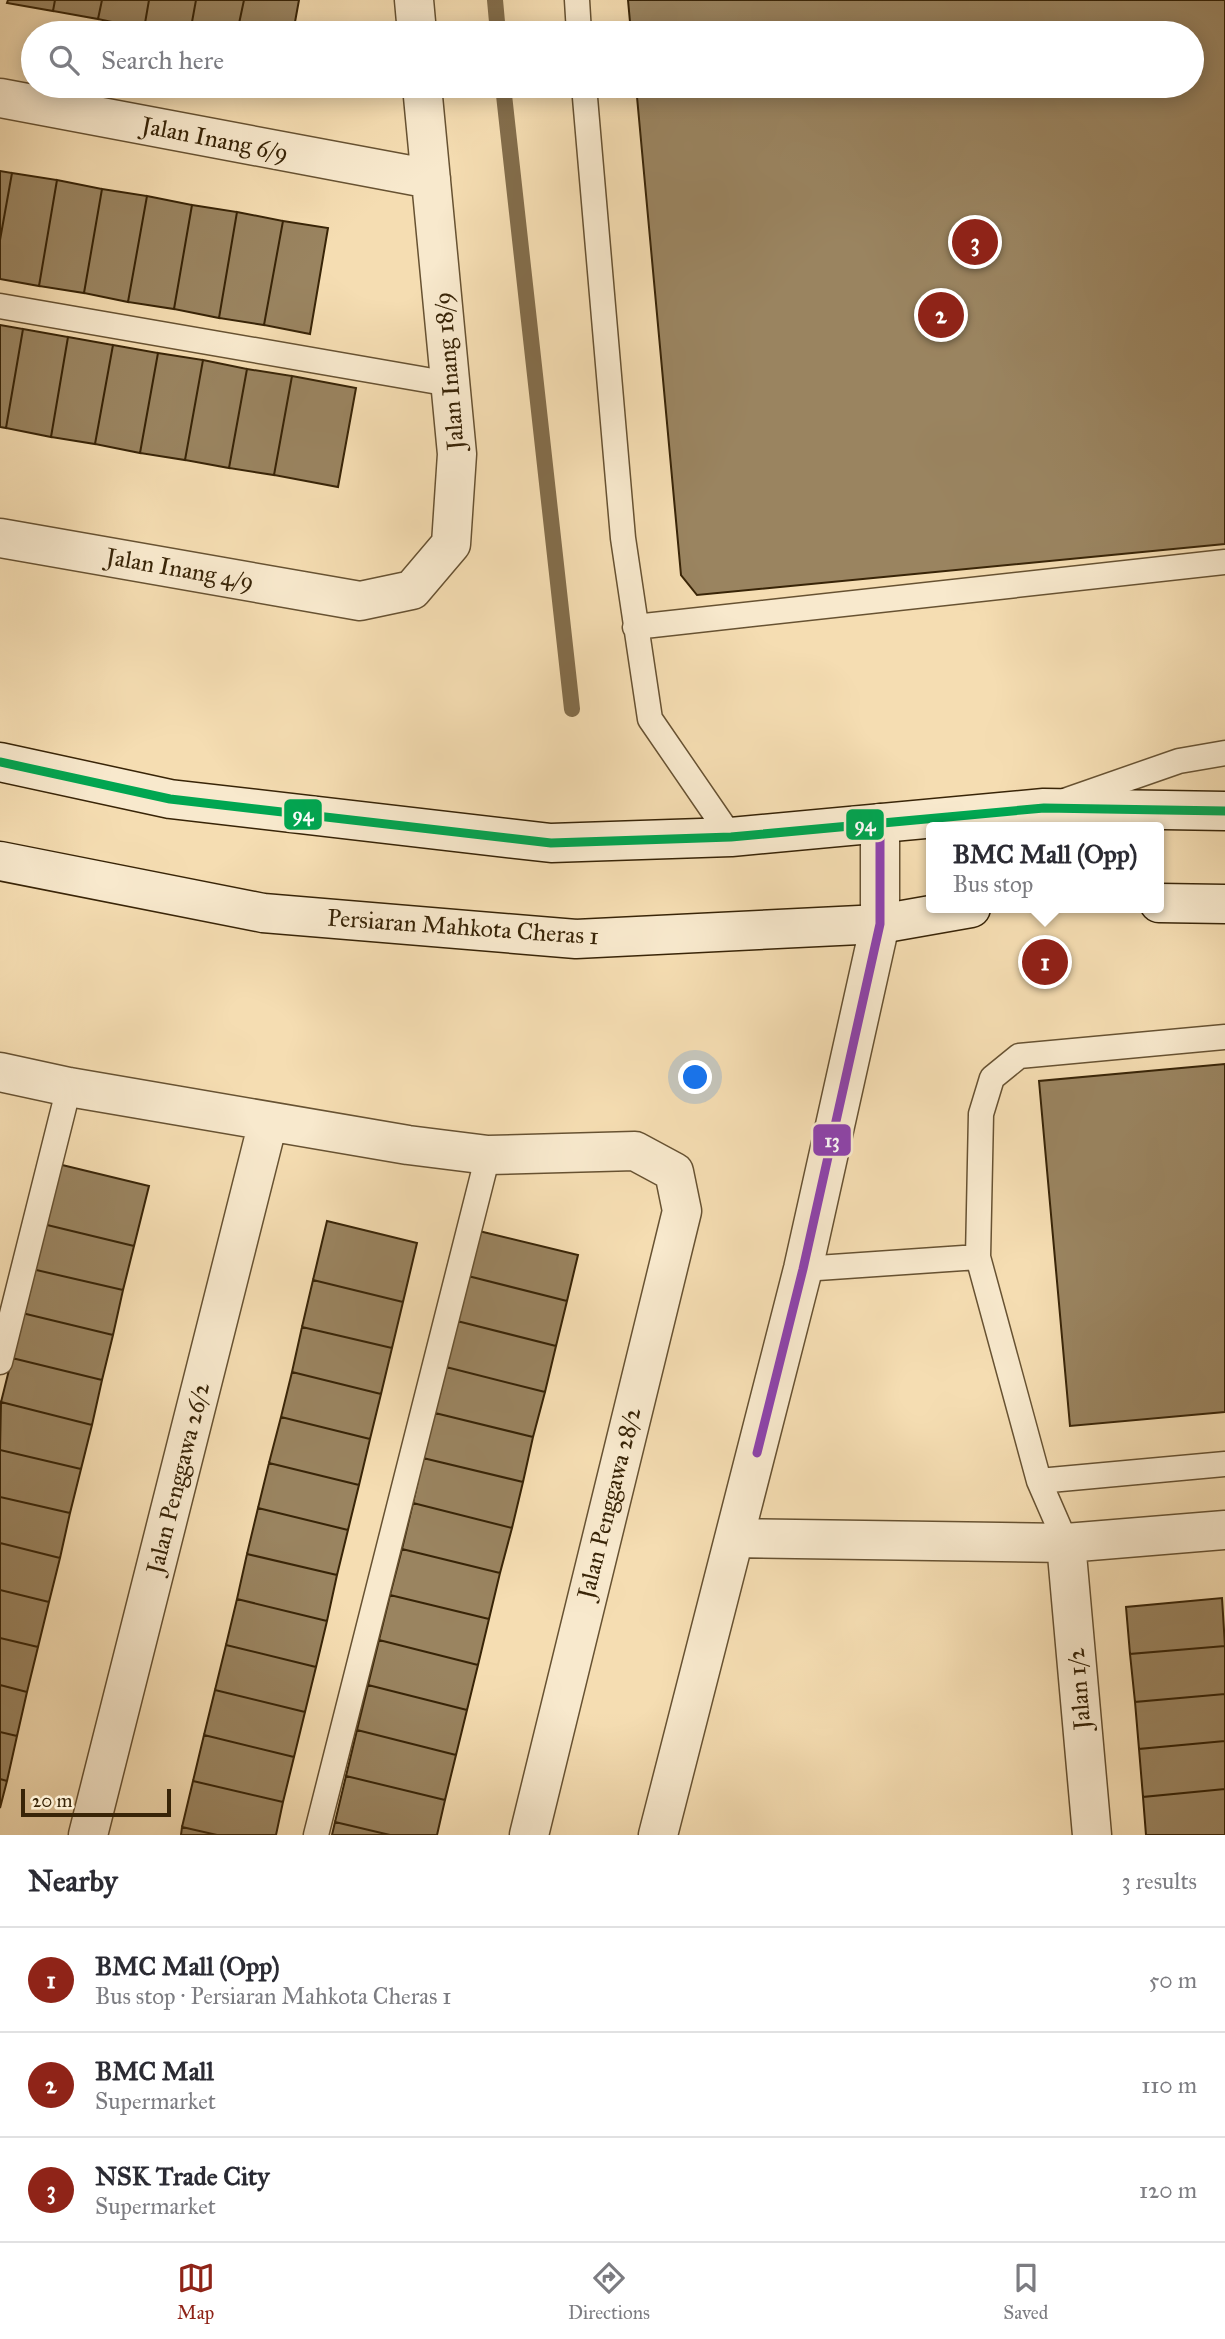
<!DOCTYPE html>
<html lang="en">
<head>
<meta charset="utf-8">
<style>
	:root { --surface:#fff; --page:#f7f7f7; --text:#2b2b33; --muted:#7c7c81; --line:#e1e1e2; --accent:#8f2418 }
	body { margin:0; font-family:"IM FELL Great Primer",serif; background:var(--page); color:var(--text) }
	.scale { position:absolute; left:21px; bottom:18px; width:150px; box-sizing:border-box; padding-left:7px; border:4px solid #382407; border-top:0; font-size:19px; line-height:24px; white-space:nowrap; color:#382407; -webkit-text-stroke:5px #f8e9cd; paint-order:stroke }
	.you { position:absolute; left:696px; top:1078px; width:24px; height:24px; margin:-18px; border:5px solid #fff; border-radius:50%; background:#1a73e8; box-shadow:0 0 0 10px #1a73e833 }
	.badge { display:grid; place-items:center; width:46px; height:46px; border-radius:50%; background:var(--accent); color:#fff; font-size:23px; font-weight:700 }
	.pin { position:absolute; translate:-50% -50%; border:4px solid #fff; box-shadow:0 2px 7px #0006 }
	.popup { position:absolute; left:926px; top:822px; width:238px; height:91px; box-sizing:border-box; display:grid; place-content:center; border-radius:7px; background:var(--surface); filter:drop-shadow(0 2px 5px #0005); font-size:23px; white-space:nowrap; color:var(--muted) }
	.popup b { font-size:26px; color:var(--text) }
	.popup::after { content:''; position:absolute; left:50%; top:100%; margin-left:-14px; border:14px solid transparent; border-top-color:var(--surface) }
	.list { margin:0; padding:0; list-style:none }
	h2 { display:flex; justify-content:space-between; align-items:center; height:91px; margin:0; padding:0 28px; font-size:30px }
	h2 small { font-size:23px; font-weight:400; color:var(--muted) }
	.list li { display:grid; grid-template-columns:46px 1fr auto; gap:21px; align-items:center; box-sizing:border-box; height:105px; padding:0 28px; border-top:2px solid var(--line) }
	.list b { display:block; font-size:26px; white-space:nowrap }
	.list p { margin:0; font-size:23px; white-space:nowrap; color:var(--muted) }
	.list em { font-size:23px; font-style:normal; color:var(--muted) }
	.icon { flex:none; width:38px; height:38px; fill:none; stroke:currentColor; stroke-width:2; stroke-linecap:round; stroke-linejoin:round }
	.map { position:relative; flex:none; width:1225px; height:1835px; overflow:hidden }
	.search { position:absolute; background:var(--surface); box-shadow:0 4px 18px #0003; left:21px; right:21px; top:21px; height:77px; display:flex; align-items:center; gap:18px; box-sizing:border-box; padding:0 24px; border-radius:38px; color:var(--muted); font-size:26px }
	.sheet { height:406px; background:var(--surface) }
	nav { display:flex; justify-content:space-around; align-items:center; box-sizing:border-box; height:98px; border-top:2px solid var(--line); background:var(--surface); font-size:19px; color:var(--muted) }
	nav a { display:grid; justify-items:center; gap:4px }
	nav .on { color:var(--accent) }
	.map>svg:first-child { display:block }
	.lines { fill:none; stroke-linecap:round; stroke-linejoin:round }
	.stream { stroke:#836d4b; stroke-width:16 }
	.building { fill:#9a8460; stroke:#382407; stroke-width:2 }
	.service-casing { stroke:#675232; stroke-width:27 }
	.minor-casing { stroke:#675232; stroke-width:41 }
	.secondary-casing { stroke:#382407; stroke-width:41 }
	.service { stroke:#f8e9cd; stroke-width:24 }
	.minor { stroke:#f8e9cd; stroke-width:38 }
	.secondary { stroke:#f8e9cd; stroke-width:38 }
	.bus-1-casing { stroke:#f8e9cd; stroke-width:14 }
	.bus-2-casing { stroke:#f8e9cd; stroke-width:14 }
	.bus-1 { stroke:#00a651; stroke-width:9 }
	.bus-2 { stroke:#8e44ad; stroke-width:9 }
	.labels { text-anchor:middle; stroke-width:7; stroke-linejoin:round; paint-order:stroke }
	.street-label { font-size:24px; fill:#382407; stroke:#f8e9cd }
	.line-badge { stroke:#f8e9cd; stroke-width:2.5 }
	.badge-label { font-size:19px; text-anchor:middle; font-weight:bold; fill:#fff }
</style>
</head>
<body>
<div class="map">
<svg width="1225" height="1835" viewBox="0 0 1225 1835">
	<rect width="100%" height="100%" fill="#f5ddb2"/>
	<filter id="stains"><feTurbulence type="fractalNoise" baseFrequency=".00286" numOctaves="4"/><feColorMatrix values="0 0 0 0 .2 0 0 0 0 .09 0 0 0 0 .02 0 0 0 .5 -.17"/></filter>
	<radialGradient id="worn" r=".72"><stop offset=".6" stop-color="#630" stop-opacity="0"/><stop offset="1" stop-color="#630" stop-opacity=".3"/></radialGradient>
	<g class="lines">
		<path class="stream" d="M495 0 498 33
			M503 86 572 709"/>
	</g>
	<path class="building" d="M8 0H55L53 11 7 3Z
		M55 0H102L98 19 53 11Z
		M102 0H149L144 29 98 19Z
		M149 0H196L190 33H169L144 29Z
		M196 0H244L237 33H190Z
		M244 0H299L293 33H237Z
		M628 0H1225V544L697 595 681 575 636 86H1192V33H631Z
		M0 171 12 173 0 240Z
		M12 173 57 180 39 286 0 279V240Z
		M57 180 102 189 84 293 39 286Z
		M102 189 147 196 128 302 84 293Z
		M147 196 192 205 174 309 128 302Z
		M192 205 237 212 219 318 174 309Z
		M237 212 283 221 264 325 219 318Z
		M283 221 328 228 310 334 264 325Z
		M0 325 23 329 6 428 0 427Z
		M23 329 68 337 51 437 6 428Z
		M68 337 113 345 95 444 51 437Z
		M113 345 158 353 140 453 95 444Z
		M158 353 203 360 185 460 140 453Z
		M203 360 247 369 229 468 185 460Z
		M247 369 292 376 274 475 229 468Z
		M292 376 356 388 338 487 274 475Z
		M1225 1064V1412L1070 1426 1039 1081Z
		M58 1164 149 1186 134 1246 43 1224Z
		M327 1221 417 1243 403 1302 313 1280Z
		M43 1224 134 1246 123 1290 32 1269Z
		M479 1231 578 1255 567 1301 468 1276Z
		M32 1269 123 1290 113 1335 22 1313Z
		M468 1276 567 1301 556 1346 457 1321Z
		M313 1280 403 1302 392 1348 302 1327Z
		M22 1313 113 1335 102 1380 12 1358Z
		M457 1321 556 1346 545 1392 446 1367Z
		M302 1327 392 1348 381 1394 292 1372Z
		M12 1358 102 1380 92 1425 1 1402Z
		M446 1367 545 1392 533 1437 435 1413Z
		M292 1372 381 1394 370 1439 281 1417Z
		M1 1402 92 1425 81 1469 0 1450Z
		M435 1413 533 1437 523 1482 423 1458Z
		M281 1417 370 1439 359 1485 269 1463Z
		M0 1450 81 1469 70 1513 0 1497Z
		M423 1458 523 1482 512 1528 413 1503Z
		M269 1463 359 1485 348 1530 258 1508Z
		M0 1497 70 1513 60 1558 0 1543Z
		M413 1503 512 1528 500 1573 402 1549Z
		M258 1508 348 1530 337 1575 247 1554Z
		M0 1543 60 1558 49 1602 0 1590Z
		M402 1549 500 1573 489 1619 390 1595Z
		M247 1554 337 1575 327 1621 237 1599Z
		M0 1590 49 1602 38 1647 0 1638Z
		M390 1595 489 1619 478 1665 379 1640Z
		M1222 1598 1225 1646 1130 1654 1126 1607Z
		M237 1599 327 1621 316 1667 226 1645Z
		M0 1638 38 1647 27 1692 0 1685Z
		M379 1640 478 1665 467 1710 368 1685Z
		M226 1645 316 1667 305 1712 215 1690Z
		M1225 1646V1694L1135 1702 1130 1654Z
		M0 1685 27 1692 17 1736 0 1732Z
		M368 1685 467 1710 456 1755 357 1730Z
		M215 1690 305 1712 294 1757 204 1735Z
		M1225 1694V1741L1139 1749 1135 1702Z
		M357 1730 456 1755 445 1800 346 1776Z
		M0 1732 17 1736 7 1781 0 1779Z
		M204 1735 294 1757 283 1802 193 1781Z
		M1225 1741V1789L1143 1797 1139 1749Z
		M346 1776 445 1800 437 1835H390L335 1822Z
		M0 1779 7 1781 0 1808Z
		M193 1781 283 1802 276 1835H217L182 1827Z
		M1225 1789V1835H1146L1143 1797Z
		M335 1822 390 1835H332Z
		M182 1827 217 1835H181Z"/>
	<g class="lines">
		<g class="service-casing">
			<path id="service" d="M577 0 579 33
				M584 86 623 538 650 719 731 837
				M0 306 450 384
				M635 627 1225 562
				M1067 800 1179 761 1225 753
				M978 1257 1039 1481 1066 1543
				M803 1269 978 1257 981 1114 992 1078 1019 1056 1225 1037
				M0 1362 69 1087
				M1039 1481 1225 1464
				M316 1835 488 1155"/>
		</g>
		<g class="minor-casing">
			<path id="minor" d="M414 0 417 33
				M0 98 431 179
				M0 538 360 601 412 590 451 544 457 454 422 86
				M0 1072 69 1087 408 1145 488 1155 635 1151 674 1172 682 1211 529 1835
				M735 1538 1066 1543 1225 1530
				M1066 1543 1092 1835
				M88 1835 268 1122
				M658 1835 803 1269 880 924V823"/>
		</g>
		<g class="secondary-casing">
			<path id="secondary" d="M0 762 170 799 551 843 731 837 1044 808 1225 811
				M0 861 263 913 576 939 880 924 971 908
				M1159 903 1225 904"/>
		</g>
		<use href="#service" class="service"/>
		<use href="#minor" class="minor"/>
		<use href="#secondary" class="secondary"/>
		<g class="bus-1-casing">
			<path id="bus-1" d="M0 762 170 799 551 843 731 837 1044 808 1225 811"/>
		</g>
		<g class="bus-2-casing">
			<path id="bus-2" d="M757 1453 803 1269 880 924V823"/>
		</g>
		<use href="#bus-1" class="bus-1"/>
		<use href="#bus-2" class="bus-2"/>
	</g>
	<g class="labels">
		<g class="street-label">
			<text transform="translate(215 139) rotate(11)" y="8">Jalan Inang 6/9</text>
			<text transform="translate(449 371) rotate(-95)" y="8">Jalan Inang 18/9</text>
			<text transform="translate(180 569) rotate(10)" y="8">Jalan Inang 4/9</text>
			<text transform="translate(463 927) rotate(4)" y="8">Persiaran Mahkota Cheras 1</text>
			<text transform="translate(178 1478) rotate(-76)" y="8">Jalan Penggawa 26/2</text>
			<text transform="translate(609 1503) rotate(-76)" y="8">Jalan Penggawa 28/2</text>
			<text transform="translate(1079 1689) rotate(-95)" y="8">Jalan 1/2</text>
		</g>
	</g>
	<g class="line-badge">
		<rect x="283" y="798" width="40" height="33" rx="7" fill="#00a651"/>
		<rect x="845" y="808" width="40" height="33" rx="7" fill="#00a651"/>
		<rect x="812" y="1123" width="40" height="34" rx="7" fill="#8e44ad"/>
	</g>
	<g class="badge-label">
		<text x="303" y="821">94</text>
		<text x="865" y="831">94</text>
		<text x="832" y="1147">13</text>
	</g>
	<rect width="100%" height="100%" filter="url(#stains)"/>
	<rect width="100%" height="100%" fill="url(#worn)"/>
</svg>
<div class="scale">20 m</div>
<div class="you"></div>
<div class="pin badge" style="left:1045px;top:962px">1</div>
<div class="popup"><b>BMC Mall (Opp)</b>Bus stop</div>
<div class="pin badge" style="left:941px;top:315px">2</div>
<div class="pin badge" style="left:975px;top:242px">3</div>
<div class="search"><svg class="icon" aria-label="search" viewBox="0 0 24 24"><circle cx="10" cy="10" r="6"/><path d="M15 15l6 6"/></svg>Search here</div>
</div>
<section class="sheet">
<h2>Nearby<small>3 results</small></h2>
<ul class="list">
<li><span class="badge">1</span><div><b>BMC Mall (Opp)</b><p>Bus stop · Persiaran Mahkota Cheras 1</p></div><em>50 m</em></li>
<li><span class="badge">2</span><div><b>BMC Mall</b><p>Supermarket</p></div><em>110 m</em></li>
<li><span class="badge">3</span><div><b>NSK Trade City</b><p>Supermarket</p></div><em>120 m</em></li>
</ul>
</section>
<nav>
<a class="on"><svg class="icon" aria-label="map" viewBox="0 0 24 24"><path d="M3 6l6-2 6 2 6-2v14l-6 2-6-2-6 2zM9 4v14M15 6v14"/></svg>Map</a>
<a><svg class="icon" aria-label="directions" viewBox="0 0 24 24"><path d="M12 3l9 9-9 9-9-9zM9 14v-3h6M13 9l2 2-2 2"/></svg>Directions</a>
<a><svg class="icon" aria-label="saved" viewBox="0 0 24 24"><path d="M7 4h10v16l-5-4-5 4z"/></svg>Saved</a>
</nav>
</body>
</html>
